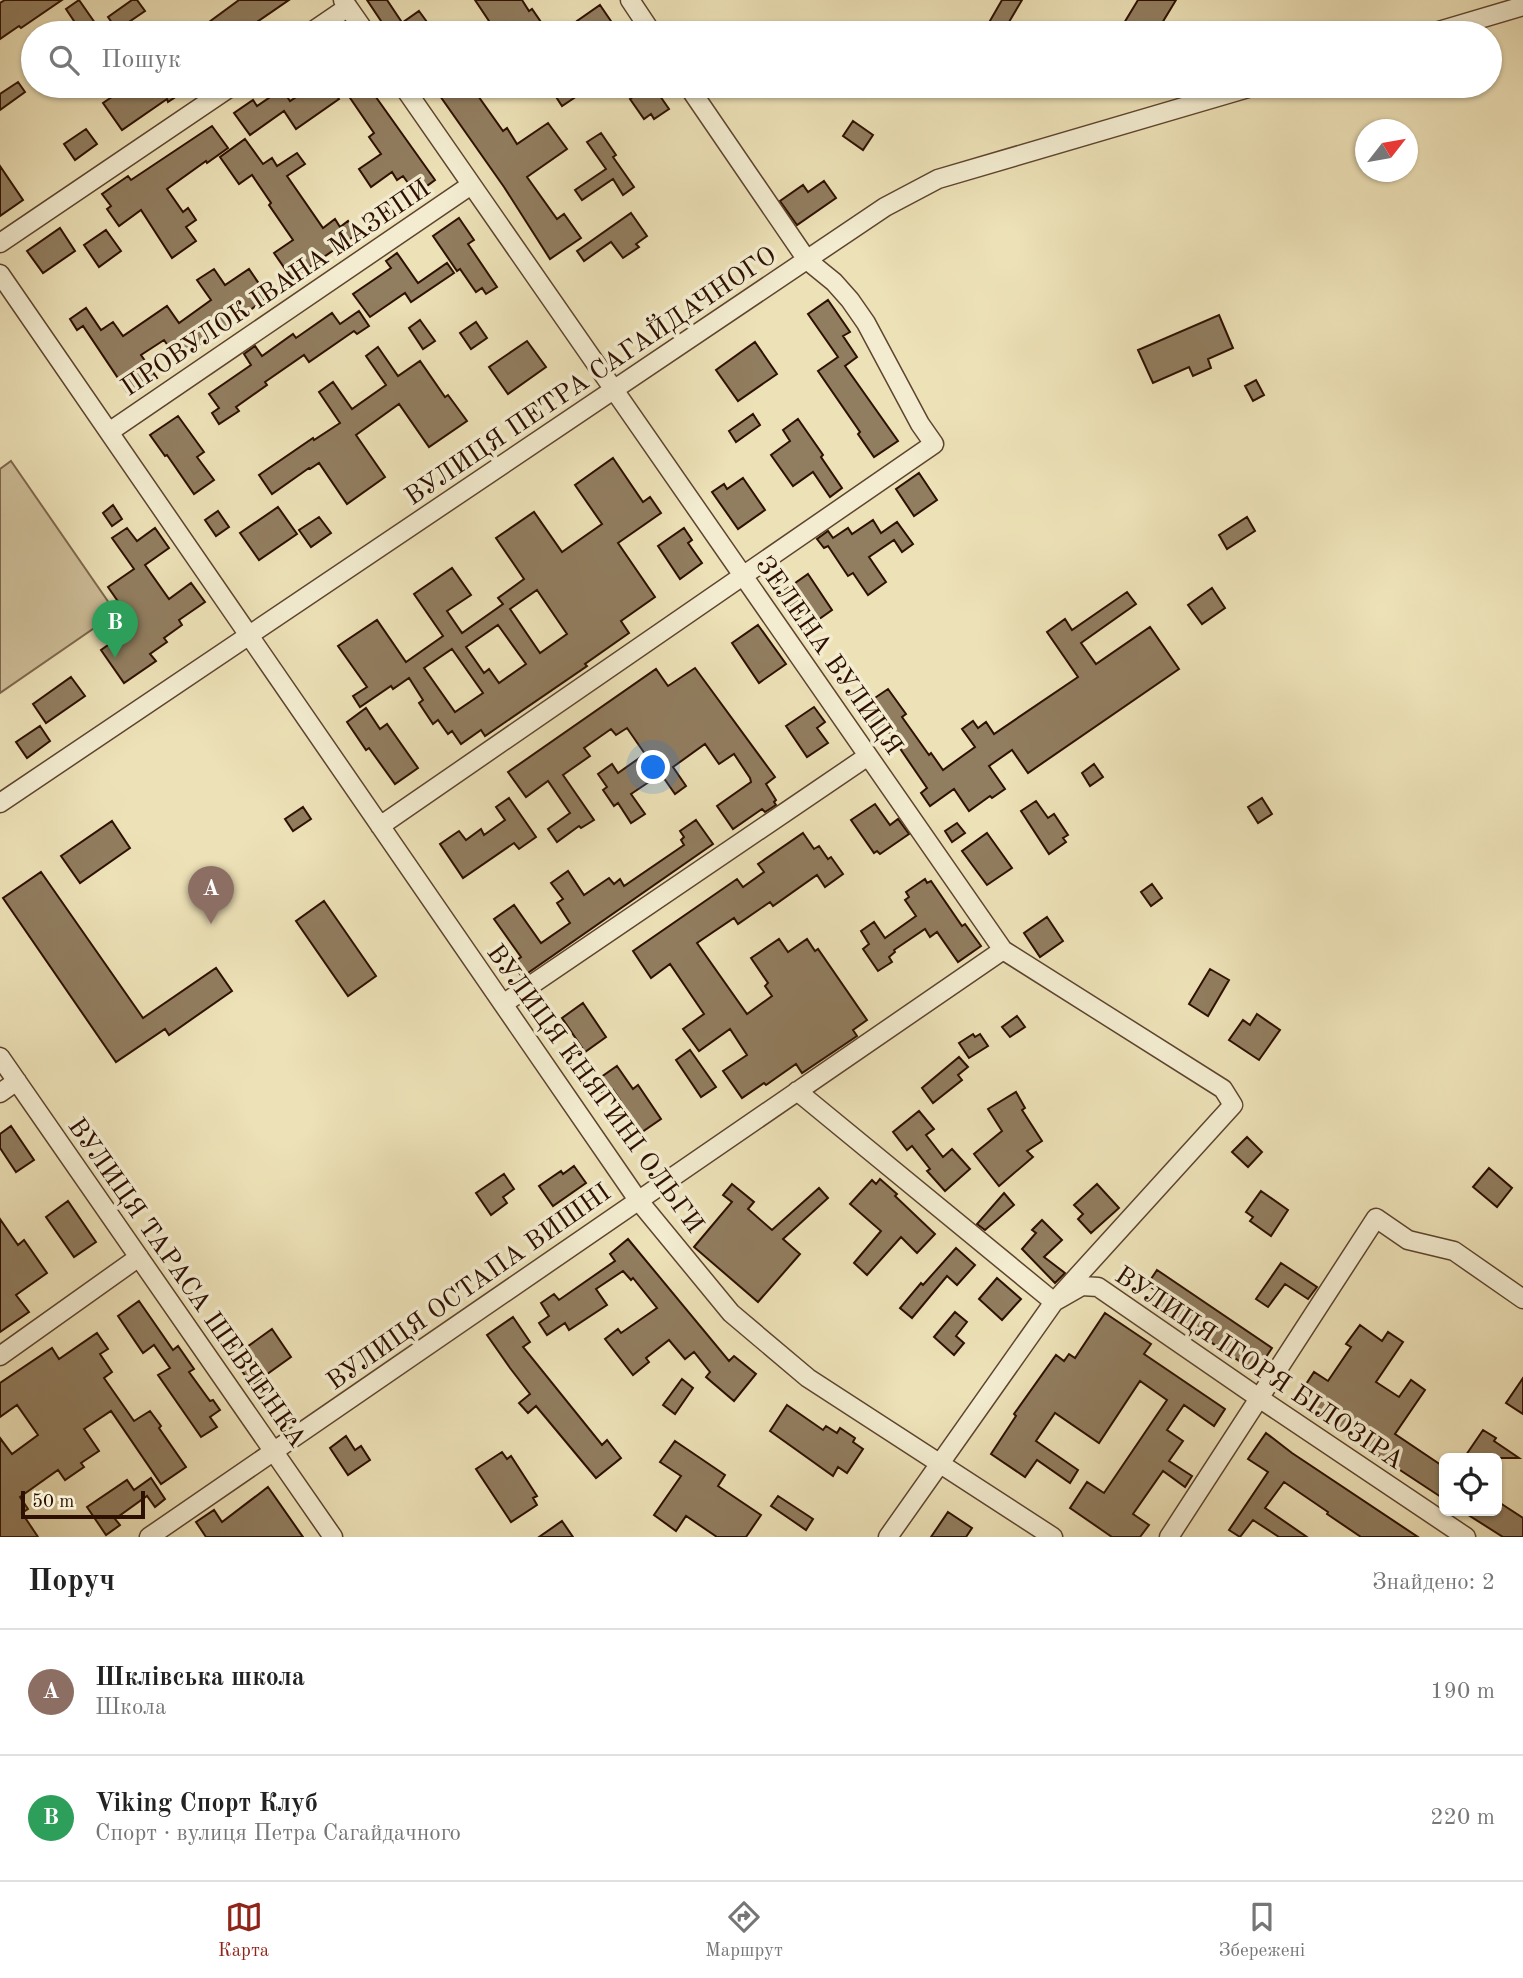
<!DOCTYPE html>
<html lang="uk">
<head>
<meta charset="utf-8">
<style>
	:root { --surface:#fff; --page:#f2f2f2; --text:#222; --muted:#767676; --line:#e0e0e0; --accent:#8f2418 }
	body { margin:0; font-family:"Old Standard TT",serif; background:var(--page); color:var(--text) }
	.controls { position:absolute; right:21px; bottom:21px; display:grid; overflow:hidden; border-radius:10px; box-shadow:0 2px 5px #0004 }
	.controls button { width:63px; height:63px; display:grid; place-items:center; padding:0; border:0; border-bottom:2px solid var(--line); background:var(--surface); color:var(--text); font:35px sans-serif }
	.compass { position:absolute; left:1355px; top:119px; width:63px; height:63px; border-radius:50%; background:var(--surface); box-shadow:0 2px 5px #0004; rotate:59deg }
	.scale { position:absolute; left:21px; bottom:18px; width:124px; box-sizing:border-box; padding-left:7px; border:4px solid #2e1000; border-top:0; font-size:19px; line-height:24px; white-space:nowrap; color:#2e1000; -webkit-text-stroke:5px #f3ecd0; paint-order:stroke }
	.you { position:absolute; left:654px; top:768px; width:24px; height:24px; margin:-18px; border:5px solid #fff; border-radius:50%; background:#1a73e8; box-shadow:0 0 0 10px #1a73e833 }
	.badge { display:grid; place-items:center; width:46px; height:46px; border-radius:50%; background:var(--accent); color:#fff; font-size:23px; font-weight:700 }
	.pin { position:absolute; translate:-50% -58px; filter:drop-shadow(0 2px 4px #0008) }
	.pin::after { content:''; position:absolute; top:37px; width:24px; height:21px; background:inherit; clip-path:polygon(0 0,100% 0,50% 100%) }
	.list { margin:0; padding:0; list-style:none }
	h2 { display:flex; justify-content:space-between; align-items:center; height:91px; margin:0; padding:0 28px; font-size:30px }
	h2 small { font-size:23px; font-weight:400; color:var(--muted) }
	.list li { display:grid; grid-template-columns:46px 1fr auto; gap:21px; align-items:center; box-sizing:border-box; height:126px; padding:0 28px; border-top:2px solid var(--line) }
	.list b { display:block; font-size:26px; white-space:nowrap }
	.list p { margin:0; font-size:23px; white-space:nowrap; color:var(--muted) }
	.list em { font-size:23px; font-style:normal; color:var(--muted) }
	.icon { flex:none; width:38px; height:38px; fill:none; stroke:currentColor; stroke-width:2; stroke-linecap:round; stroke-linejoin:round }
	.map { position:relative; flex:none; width:1523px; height:1537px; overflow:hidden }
	.search { position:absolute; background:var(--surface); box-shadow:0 2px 5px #0004; left:21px; right:21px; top:21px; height:77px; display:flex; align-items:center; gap:18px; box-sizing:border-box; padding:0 24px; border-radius:38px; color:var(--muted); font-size:26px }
	.sheet { height:343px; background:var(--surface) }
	nav { display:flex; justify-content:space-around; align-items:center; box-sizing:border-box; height:98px; border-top:2px solid var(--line); background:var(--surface); font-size:19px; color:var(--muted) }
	nav a { display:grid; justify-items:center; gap:4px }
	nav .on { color:var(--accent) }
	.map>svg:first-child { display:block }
	.green { fill:#cdbd98; stroke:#7e664c; stroke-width:2 }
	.building { fill:#917d5f; stroke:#2e1000; stroke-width:2; fill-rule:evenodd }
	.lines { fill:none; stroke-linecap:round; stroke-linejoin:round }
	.minor-casing { stroke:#5e442e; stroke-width:21 }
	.minor { stroke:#f3ecd0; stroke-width:18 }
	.labels { text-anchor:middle; stroke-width:7; stroke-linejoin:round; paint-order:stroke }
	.street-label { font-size:26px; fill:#2e1000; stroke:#f3ecd0 }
</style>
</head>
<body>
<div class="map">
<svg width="1523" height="1537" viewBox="0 0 1523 1537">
	<rect width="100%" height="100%" fill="#ede1b7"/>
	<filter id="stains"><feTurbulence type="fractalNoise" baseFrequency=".00286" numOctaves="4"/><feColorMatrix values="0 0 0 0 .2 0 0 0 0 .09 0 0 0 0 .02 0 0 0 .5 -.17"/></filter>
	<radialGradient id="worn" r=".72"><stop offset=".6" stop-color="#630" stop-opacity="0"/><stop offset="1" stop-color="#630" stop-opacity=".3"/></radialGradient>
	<path class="green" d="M11 461 116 613 0 693V469Z"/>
	<path class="building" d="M5 0H62L21 28 19 26 0 39V3Z
		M79 0 102 33H82L66 9Z
		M132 0H137L145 11 117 30 108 17Z
		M239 0H289L241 33H211L205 25Z
		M367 0H387L401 21 387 30Z
		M475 0H522L529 11 532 9 543 25 531 33H497Z
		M1002 0H1022L1009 22 1030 33H983Z
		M1138 0H1176L1156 33H1118Z
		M600 5 615 27 607 33H586L577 21Z
		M419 11 435 33H406L399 25Z
		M18 82 25 92 0 110V94Z
		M128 86H192L168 102 167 99 122 130 103 103Z
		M313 86H329L339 99 296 129 284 111 250 135 234 113 253 100 257 106 282 89 290 101Z
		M355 86H368L435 180 416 194 403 176 397 180 392 172 371 187 359 169 381 154 369 137 374 133 346 92Z
		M433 86H471L503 131 507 128 517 144 548 123 567 149 527 177 557 219 564 214 581 238 550 259 504 187Z
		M549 86H570L577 96 562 106Z
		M649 86H653L669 109 654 119 651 114 644 119 630 99Z
		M853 121 873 135 863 150 843 136Z
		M212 126 228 148 207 163 206 161 167 189 183 212 188 208 196 220 186 227 196 241 172 258 141 210 119 226 107 209 111 206 102 194 128 176 131 180Z
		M86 129 97 144 75 160 64 144Z
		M601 133 616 155 613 157 634 187 623 195 613 179 582 200 575 190 606 169 587 142Z
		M245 139 263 164 272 158 277 166 297 153 305 164 287 176 323 228 335 219 340 227 348 221 357 234 292 279 274 253 293 240 269 205 271 203 252 175 239 184 220 157Z
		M0 166 23 200 0 216Z
		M824 181 836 198 797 225 780 201 803 185 808 192Z
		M631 213 647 236 636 244 639 247 623 258 611 242 584 261 577 251Z
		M459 218 474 240 468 244 497 287 486 294 482 288 476 292 460 269 457 271 433 236Z
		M60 228 75 251 43 273 27 251Z
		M106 230 121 251 99 267 84 245Z
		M397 253 418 283 447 263 454 273 411 302 405 293 370 317 353 294 391 268 386 261Z
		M214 269 225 285 249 269 268 297 212 338 211 336 178 360 164 340 141 355 157 378 130 396 83 326 77 330 70 319 86 308 101 330 113 322 123 336 167 306 179 323 211 300 197 280Z
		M828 300 850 332 843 336 857 357 845 366 898 441 874 457 858 434 860 432 818 371 838 357 808 314Z
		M359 311 369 326 357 334 354 331 309 362 304 355 265 382 267 385 236 407 239 411 219 424 212 413 219 408 209 394 251 365 244 354 255 346 262 356 293 334 296 338 332 313 340 324Z
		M1219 315 1233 348 1208 359 1211 368 1193 376 1189 367 1153 383 1138 350Z
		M420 320 435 341 423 349 409 328Z
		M476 322 487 338 471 349 460 333Z
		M527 341 546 367 508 394 489 367Z
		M755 342 777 374 738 401 716 370Z
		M378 347 398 376 420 361 445 397 448 395 467 421 429 447 399 404 356 435 385 477 347 504 319 463 310 469 309 468 272 494 259 475 313 438 314 440 340 423 319 392 333 382 352 409 386 385 366 356Z
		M1256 380 1264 395 1253 401 1245 386Z
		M753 414 760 425 736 442 729 431Z
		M178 416 204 452 197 457 214 480 194 494 167 455 165 456 150 435Z
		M798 419 823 455 821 457 842 488 830 497 813 472 793 486 771 455 790 441 783 430Z
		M613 458 643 502 650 497 661 513 618 543 655 597 621 621 629 633 585 664 587 666 485 736 481 730 461 744 452 731 448 734 438 720 433 724 419 703 423 700 409 678 393 689 391 686 360 707 353 696 367 687 338 646 377 620 406 662 443 636 414 594 452 568 471 595 447 611 462 633 503 604 498 598 524 579 496 538 534 512 562 552 602 524 575 485ZM537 590 567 634 540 653 510 609ZM498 625 526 664 499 683 489 669 484 673 466 647ZM452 649 483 693 455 712 424 668Z
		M919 473 937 500 914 516 896 489Z
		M743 478 765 510 738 529 712 492 724 484 727 489Z
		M113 505 122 519 112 526 103 513Z
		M278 507 297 534 259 560 240 533Z
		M218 511 229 527 216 536 205 520Z
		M319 517 331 533 311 547 299 530Z
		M1247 517 1255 531 1227 549 1219 535Z
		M873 520 881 533 897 522 913 544 902 552 894 540 869 557 886 582 868 595 853 573 848 576 828 546 824 548 817 539 828 531 833 538 848 528 852 534Z
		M127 528 137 541 155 528 169 548 145 565 169 599 191 583 205 602 179 620 182 625 164 638 167 642 150 654 156 661 124 683 101 650 135 626 108 587 134 569 112 538Z
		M684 528 692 540 688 543 702 563 680 579 658 546Z
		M808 574 832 610 805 629 781 593Z
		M1212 588 1225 608 1202 624 1188 605Z
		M1127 592 1136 604 1081 643 1096 664 1150 627 1179 669 1028 773 1012 750 989 766 1005 789 992 798 990 796 969 811 954 789 930 806 921 793 927 788 886 728 878 734 860 708 888 689 906 714 902 717 929 755 931 753 943 770 975 747 962 729 973 721 978 728 986 722 994 734 1078 677 1047 632 1065 619 1072 630Z
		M758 625 786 664 759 683 732 643Z
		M695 668 775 777 766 784 776 800 774 802 776 805 765 812 762 809 733 829 717 806 751 782 750 778 734 754 719 764 705 744 673 767 686 786 675 794 661 774 631 794 645 814 631 823 618 803 614 806 603 790 607 787 598 774 612 764 618 773 645 754 627 728 616 735 611 729 584 748 590 756 563 775 594 820 581 828 579 826 557 842 548 829 570 813 548 781 526 797 508 772 656 669 668 686Z
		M71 677 85 696 46 723 33 704Z
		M814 707 825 722 817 728 828 743 807 757 786 726Z
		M366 708 380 729 387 724 418 768 395 784 369 748 366 750 347 722Z
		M40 726 50 741 27 758 16 742Z
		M1094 764 1103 777 1090 786 1082 773Z
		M509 798 536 837 519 849 514 843 463 878 440 844 459 831 466 840 481 829 484 835 505 820 496 807Z
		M1262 798 1272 814 1258 823 1248 807Z
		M1036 801 1048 818 1054 814 1068 835 1063 838 1066 842 1049 854 1021 811Z
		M875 804 890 825 898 819 909 834 880 854 877 851 874 853 851 820Z
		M303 807 311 819 293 831 285 819Z
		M696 820 713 844 522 977 513 963 521 957 494 919 514 905 541 943 570 923 557 903 563 899 551 883 568 871 584 895 609 878 614 884 620 879 624 886 684 845 681 840 684 837 680 831Z
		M112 821 130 848 80 883 61 856Z
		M957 823 965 833 952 842 945 831Z
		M803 833 814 849 819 846 828 859 831 857 843 874 825 887 817 875 773 906 770 902 738 924 734 918 697 943 747 1014 772 996 765 986 768 983 751 958 779 939 788 952 807 939 815 951 818 949 867 1020 853 1030 857 1036 802 1073 796 1064 766 1085 764 1083 742 1098 723 1071 747 1055 730 1029 699 1051 683 1029 704 1014 670 964 651 978 633 951 737 879 743 887 764 872 758 864Z
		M987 833 1012 868 987 885 962 851Z
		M41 872 143 1018 216 968 232 991 169 1035 165 1029 116 1062 3 898Z
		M925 879 927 883 931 881 962 926 965 924 981 946 958 962 937 932 930 937 925 929 894 950 895 952 889 957 892 962 878 971 863 949 869 944 861 931 874 922 885 938 916 916 905 900 909 897 906 892Z
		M1152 884 1162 898 1151 906 1141 892Z
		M324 901 376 976 348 996 296 921Z
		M1047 917 1063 941 1040 957 1024 933Z
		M1210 969 1229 980 1208 1016 1189 1004Z
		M583 1003 606 1037 585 1052 562 1018Z
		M1257 1014 1280 1030 1259 1060 1229 1040 1243 1020 1250 1025Z
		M1017 1016 1025 1027 1010 1037 1002 1027Z
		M973 1034 975 1037 980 1034 988 1046 969 1058 959 1043Z
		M690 1050 716 1087 701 1097 676 1060Z
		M959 1057 968 1067 958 1075 962 1080 933 1103 922 1088Z
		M617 1066 633 1089 638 1085 661 1119 642 1132 613 1090 604 1096 594 1082Z
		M1016 1092 1025 1108 1022 1110 1042 1141 1027 1151 1033 1157 999 1186 974 1154 1002 1131 988 1109Z
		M919 1111 934 1129 926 1135 943 1157 952 1149 970 1169 945 1191 927 1171 930 1169 912 1146 907 1150 893 1132Z
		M11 1126 34 1160 16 1172 0 1148V1134Z
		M1247 1137 1262 1152 1248 1167 1232 1152Z
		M574 1166 586 1183 553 1206 539 1186 561 1171 563 1174Z
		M1489 1168 1512 1188 1497 1207 1473 1187Z
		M504 1174 514 1189 503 1197 507 1203 491 1215 476 1193Z
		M880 1179 897 1194 895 1196 935 1234 917 1253 901 1237 867 1275 854 1263 881 1231 850 1204 872 1180 876 1184Z
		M732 1184 754 1202 748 1209 772 1230 819 1188 828 1198 783 1239 800 1254 758 1302 694 1247 732 1202 723 1195Z
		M1097 1184 1119 1208 1091 1233 1078 1219 1083 1214 1074 1205Z
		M1261 1191 1288 1210 1271 1236 1250 1221 1253 1217 1246 1212Z
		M1004 1193 1014 1205 985 1230 977 1224Z
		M68 1201 96 1242 74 1257 46 1217Z
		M0 1219 18 1245 24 1240 47 1273 16 1295 29 1312 0 1332Z
		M1042 1220 1062 1240 1044 1257 1065 1273 1055 1283 1022 1249 1036 1233 1032 1230Z
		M628 1239 729 1361 734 1356 756 1374 734 1401 706 1377 710 1372 694 1352 685 1359 669 1340 646 1358 649 1362 633 1375 605 1339 618 1329 621 1333 657 1308 633 1278 631 1280 623 1271 596 1289 607 1305 569 1330 565 1323 547 1335 539 1323 549 1316 541 1303 554 1294 559 1300 615 1261 610 1254Z
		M956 1248 975 1265 957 1285 947 1276 912 1318 900 1308 921 1283 923 1285Z
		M1281 1263 1317 1287 1308 1299 1285 1284 1268 1307 1256 1299Z
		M1157 1270 1272 1348 1256 1372 1182 1323 1183 1322 1149 1299 1155 1290 1147 1285Z
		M997 1278 1021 1299 1002 1320 979 1299Z
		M139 1301 173 1350 178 1346 194 1369 189 1372 210 1401 213 1400 220 1410 210 1417 217 1427 201 1437 158 1375 170 1368 154 1345 143 1353 118 1316Z
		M955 1312 967 1322 956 1336 964 1343 954 1355 934 1337Z
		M1105 1313 1151 1344 1144 1354 1225 1409 1214 1426 1184 1405 1167 1430 1183 1441 1169 1461 1192 1476 1185 1487 1163 1471 1133 1514 1149 1525 1140 1537H1112L1070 1508 1087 1482 1104 1493 1167 1400 1140 1381 1099 1443 1055 1413 1036 1441 1078 1470 1070 1483 1037 1460 1025 1477 991 1454 1016 1416 1014 1414 1056 1355 1064 1361 1069 1354 1075 1358Z
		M513 1317 530 1342 523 1347 602 1445 607 1440 621 1458 596 1478 536 1406 528 1413 519 1403 530 1394 510 1368 487 1335Z
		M1360 1325 1382 1341 1388 1332 1403 1342 1376 1382 1399 1397 1411 1380 1425 1390 1395 1434 1444 1467V1499L1295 1401 1314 1372 1328 1381 1351 1347 1346 1344Z
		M272 1329 291 1357 252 1385 242 1371 246 1367 237 1354Z
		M97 1333 108 1349 100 1354 112 1372 104 1378 134 1421 150 1411 161 1426 159 1428 186 1467 161 1484 111 1411 84 1429 99 1451 81 1463 84 1467 65 1480 58 1470 20 1497 28 1509 22 1513 38 1537H0V1438L12 1454 38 1435 17 1405 0 1417V1383L52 1348 59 1359Z
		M1523 1378V1414L1506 1403Z
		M682 1379 693 1388 675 1414 663 1405Z
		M787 1405 823 1430 826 1426 837 1433 840 1428 855 1438 853 1442 863 1449 847 1473 838 1467 833 1476 770 1431Z
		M1483 1430 1496 1438 1494 1441 1519 1458H1464Z
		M1266 1433 1292 1453 1418 1537H1361L1327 1514 1328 1512 1284 1482 1265 1508 1307 1537H1279L1253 1520 1240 1537 1229 1530 1268 1472 1248 1459Z
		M346 1436 355 1450 361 1446 370 1460 348 1475 330 1448Z
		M675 1441 725 1475 718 1486 761 1515 746 1537H717L686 1516 676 1531 654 1515 681 1476 660 1462Z
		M502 1452 507 1459 511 1456 537 1496 533 1498 537 1505 511 1522 476 1469Z
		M151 1478 165 1499 155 1507 147 1496 115 1519 120 1525 106 1535 87 1507 127 1480 134 1490Z
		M268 1487 303 1537H206L196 1522 214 1510 222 1522Z
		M778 1496 813 1519 806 1530 771 1506Z
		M1497 1501 1523 1518V1537H1503L1462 1511H1497Z
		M948 1512 972 1528 966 1537H931Z
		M562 1521 573 1537H539Z"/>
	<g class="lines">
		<g class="minor-casing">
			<path id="minor" d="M343 0 366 33
				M630 0 652 33
				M310 33 348 7
				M1432 33 1523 6
				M403 86 1003 950 1223 1089 1233 1105 1054 1302 888 1537
				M0 243 232 86
				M0 274 638 1200 731 1313 808 1378 1053 1537
				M109 432 471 185
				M0 803 885 207 938 179 1255 86
				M380 826 934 444 920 424 866 323 850 300 834 282 807 260 688 86
				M503 1004 868 756
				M0 1057 333 1537
				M797 1091 1054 1302 1082 1286 1098 1287 1259 1398 1466 1537
				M0 1093 17 1081
				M0 1356 139 1257
				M149 1537 1003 950
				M1169 1537 1376 1218 1408 1240 1454 1251 1523 1299"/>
		</g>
		<use href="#minor" class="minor"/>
	</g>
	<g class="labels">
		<g class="street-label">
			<text transform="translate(275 287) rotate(-34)" y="9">ПРОВУЛОК ІВАНА МАЗЕПИ</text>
			<text transform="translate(590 375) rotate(-34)" y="9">ВУЛИЦЯ ПЕТРА САГАЙДАЧНОГО</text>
			<text transform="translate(830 655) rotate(55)" y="9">ЗЕЛЕНА ВУЛИЦЯ</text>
			<text transform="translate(596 1088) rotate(54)" y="9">ВУЛИЦЯ КНЯГИНІ ОЛЬГИ</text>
			<text transform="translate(188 1282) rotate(55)" y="9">ВУЛИЦЯ ТАРАСА ШЕВЧЕНКА</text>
			<text transform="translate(468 1286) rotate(-35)" y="9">ВУЛИЦЯ ОСТАПА ВИШНІ</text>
			<text transform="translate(1260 1367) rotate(34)" y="9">ВУЛИЦЯ ІГОРЯ БІЛОЗІРА</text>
		</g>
	</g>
	<rect width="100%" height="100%" filter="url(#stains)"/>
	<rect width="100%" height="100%" fill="url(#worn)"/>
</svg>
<div class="controls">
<button><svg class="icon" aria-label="locate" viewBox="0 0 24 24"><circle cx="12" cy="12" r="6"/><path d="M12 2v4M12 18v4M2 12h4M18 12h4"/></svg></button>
</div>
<svg class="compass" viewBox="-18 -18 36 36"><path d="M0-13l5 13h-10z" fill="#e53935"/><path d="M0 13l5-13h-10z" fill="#767676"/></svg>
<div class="scale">50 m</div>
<div class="you"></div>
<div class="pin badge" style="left:211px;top:924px;background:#8d6e63">A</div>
<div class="pin badge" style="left:115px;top:658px;background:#2e9e5b">B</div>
<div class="search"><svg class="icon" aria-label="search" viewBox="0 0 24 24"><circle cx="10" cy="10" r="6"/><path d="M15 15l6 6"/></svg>Пошук</div>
</div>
<section class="sheet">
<h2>Поруч<small>Знайдено: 2</small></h2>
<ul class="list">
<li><span class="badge" style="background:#8d6e63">A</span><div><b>Шклівська школа</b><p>Школа</p></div><em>190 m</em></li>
<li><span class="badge" style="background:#2e9e5b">B</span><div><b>Viking Спорт Клуб</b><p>Спорт · вулиця Петра Сагайдачного</p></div><em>220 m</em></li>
</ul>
</section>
<nav>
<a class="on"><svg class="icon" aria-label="map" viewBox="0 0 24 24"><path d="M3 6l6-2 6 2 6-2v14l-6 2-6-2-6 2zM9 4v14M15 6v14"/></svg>Карта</a>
<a><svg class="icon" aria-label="directions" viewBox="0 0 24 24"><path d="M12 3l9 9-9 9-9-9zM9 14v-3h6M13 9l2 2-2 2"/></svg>Маршрут</a>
<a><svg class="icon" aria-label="saved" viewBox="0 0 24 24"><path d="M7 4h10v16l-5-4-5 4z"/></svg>Збережені</a>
</nav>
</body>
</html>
